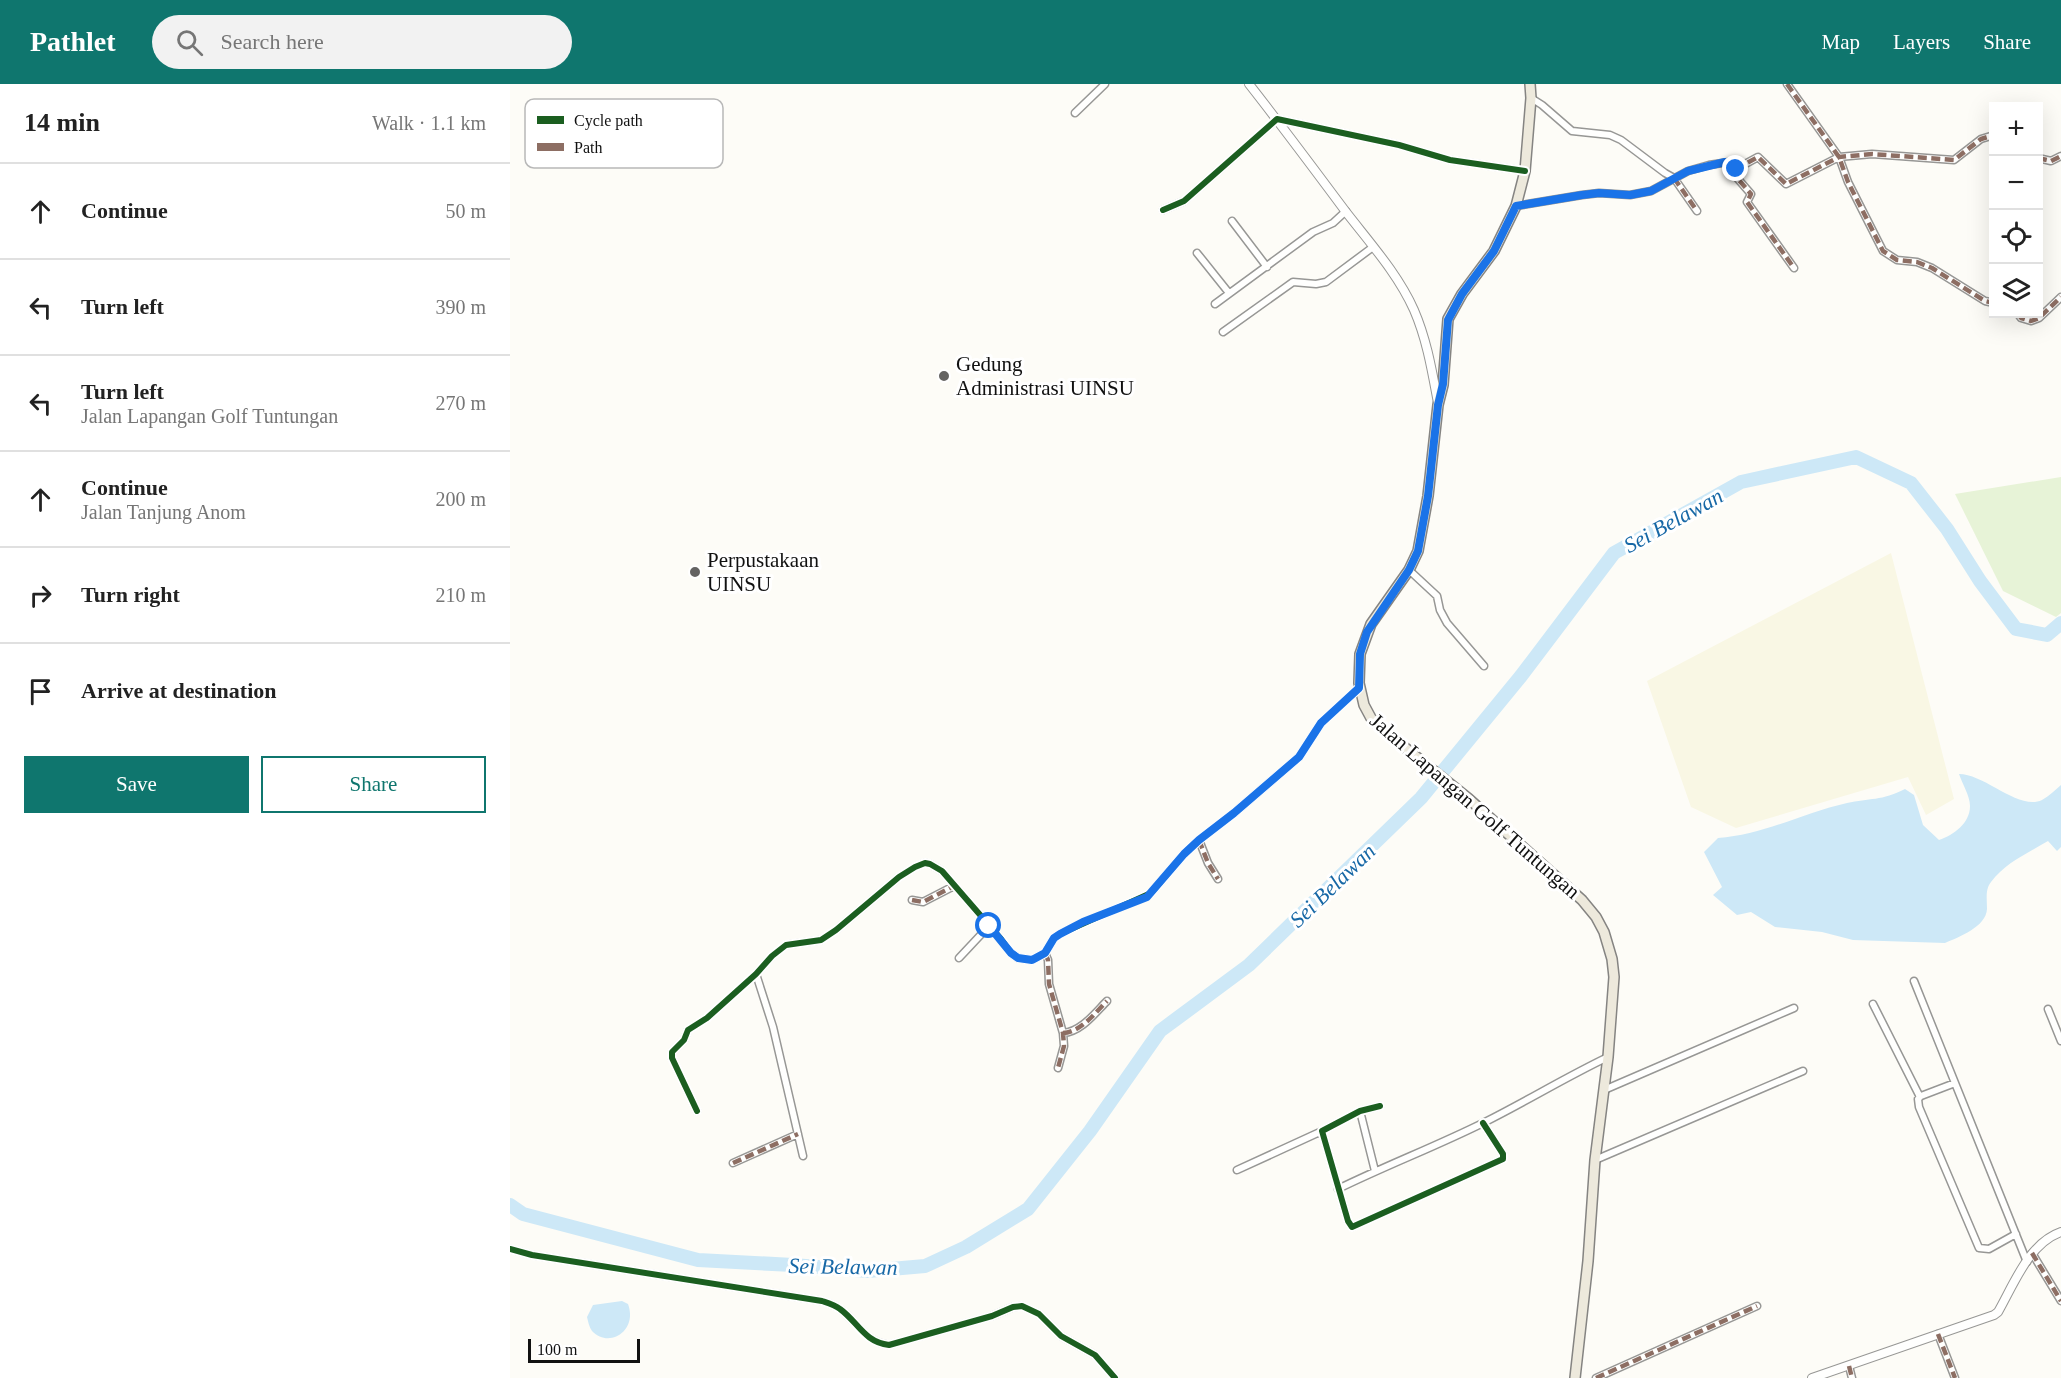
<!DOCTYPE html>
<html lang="en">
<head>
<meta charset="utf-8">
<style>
	:root { --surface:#fff; --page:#f2f2f2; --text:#222; --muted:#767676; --line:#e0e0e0; --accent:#0f766e }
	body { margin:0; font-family:Georgia,serif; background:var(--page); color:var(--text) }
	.controls { position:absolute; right:18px; top:18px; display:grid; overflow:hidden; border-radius:0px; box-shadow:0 6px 24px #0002 }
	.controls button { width:54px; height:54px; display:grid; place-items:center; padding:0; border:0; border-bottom:2px solid var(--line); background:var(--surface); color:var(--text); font:30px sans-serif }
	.scale { position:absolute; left:18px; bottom:15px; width:112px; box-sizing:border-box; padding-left:6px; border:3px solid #111; border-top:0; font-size:16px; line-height:21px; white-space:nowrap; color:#111; -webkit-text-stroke:4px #fff; paint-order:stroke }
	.stop { position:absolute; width:18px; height:18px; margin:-14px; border:4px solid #1a73e8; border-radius:50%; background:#fff }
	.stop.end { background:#1a73e8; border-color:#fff; box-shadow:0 2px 6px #0008 }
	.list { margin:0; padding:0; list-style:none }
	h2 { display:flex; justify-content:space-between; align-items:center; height:78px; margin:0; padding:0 24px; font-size:26px }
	h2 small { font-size:20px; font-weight:400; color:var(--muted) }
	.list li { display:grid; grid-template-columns:39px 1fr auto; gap:18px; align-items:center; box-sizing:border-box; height:96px; padding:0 24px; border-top:2px solid var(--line) }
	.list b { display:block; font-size:22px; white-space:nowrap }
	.list p { margin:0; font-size:20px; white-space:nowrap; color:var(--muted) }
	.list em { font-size:20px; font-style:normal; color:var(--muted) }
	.actions { display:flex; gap:12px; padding:18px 24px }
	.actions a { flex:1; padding:14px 0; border:2px solid var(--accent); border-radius:0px; text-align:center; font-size:21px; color:var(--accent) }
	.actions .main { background:var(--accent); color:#fff }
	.icon { flex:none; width:33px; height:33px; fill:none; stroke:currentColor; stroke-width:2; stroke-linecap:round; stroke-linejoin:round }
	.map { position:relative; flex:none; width:1551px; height:1294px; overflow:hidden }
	header { display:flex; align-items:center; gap:36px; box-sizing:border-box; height:84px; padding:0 30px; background:var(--accent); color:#fff }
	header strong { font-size:28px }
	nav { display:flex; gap:33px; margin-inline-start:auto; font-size:21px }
	.search { width:420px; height:54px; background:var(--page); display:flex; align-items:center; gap:15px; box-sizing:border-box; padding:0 21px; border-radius:33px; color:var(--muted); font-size:22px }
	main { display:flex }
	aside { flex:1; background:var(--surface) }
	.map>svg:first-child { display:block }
	.farmland { fill:#f9f7e4 }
	.green { fill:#e7f3d7 }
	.water { fill:#cde8f7 }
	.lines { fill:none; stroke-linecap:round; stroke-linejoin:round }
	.river { stroke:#cde8f7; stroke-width:14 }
	.minor-casing { stroke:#979795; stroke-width:9 }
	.tertiary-casing { stroke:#979795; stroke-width:10 }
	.primary-casing { stroke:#858482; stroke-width:12 }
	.minor { stroke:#fffffe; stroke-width:6 }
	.tertiary { stroke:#fffffe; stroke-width:8 }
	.primary { stroke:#ede9dc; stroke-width:9 }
	.quiet { stroke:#8d6e63; stroke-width:4.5; stroke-dasharray:9 4.5; stroke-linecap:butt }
	.cycleway-casing { stroke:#fff; stroke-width:10 }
	.cycleway { stroke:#1b5e20; stroke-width:6 }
	.route { stroke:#1a73e8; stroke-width:8 }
	.poi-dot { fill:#646362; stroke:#fff; stroke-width:2 }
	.labels { text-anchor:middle; stroke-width:6; stroke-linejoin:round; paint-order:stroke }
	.poi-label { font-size:21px; fill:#111; stroke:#fff; text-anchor:start }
	.street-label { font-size:21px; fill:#111; stroke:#fff }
	.water-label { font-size:22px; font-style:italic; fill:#1768a6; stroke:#fff }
	.key { fill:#fff; stroke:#b8b8b8; stroke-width:1.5 }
	.key-label { font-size:16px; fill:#111 }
</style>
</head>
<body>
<header>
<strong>Pathlet</strong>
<div class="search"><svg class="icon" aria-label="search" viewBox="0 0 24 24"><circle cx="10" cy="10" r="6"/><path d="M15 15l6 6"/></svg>Search here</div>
<nav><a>Map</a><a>Layers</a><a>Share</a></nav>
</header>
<main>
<aside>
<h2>14 min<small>Walk · 1.1 km</small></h2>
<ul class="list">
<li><svg class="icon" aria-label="ahead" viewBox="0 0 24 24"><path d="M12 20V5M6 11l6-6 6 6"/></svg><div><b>Continue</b></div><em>50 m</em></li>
<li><svg class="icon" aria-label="left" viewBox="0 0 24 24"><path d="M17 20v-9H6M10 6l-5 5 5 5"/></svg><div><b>Turn left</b></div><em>390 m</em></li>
<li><svg class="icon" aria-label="left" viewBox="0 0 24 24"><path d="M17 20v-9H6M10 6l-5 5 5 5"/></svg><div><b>Turn left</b><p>Jalan Lapangan Golf Tuntungan</p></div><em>270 m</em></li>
<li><svg class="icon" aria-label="ahead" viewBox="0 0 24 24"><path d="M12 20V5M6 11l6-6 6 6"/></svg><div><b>Continue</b><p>Jalan Tanjung Anom</p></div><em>200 m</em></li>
<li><svg class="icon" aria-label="right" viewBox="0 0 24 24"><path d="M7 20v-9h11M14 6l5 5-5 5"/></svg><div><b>Turn right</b></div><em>210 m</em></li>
<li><svg class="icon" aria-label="arrive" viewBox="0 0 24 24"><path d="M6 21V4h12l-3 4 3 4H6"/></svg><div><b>Arrive at destination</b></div></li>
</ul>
<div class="actions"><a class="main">Save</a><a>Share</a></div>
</aside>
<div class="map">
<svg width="1551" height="1294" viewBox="0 0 1551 1294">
	<rect width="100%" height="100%" fill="#fdfcf7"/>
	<path class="farmland" d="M1381 469 1444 715 1416 731 1398 693 1226 744 1181 723 1137 597Z"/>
	<path class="green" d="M1551 393V529L1546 533 1493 507 1445 410Z"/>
	<path class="water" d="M1449 690C1475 690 1509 727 1532 716 1539 712 1545 706 1551 701V763L1547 767 1538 757C1518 769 1495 779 1481 798 1475 805 1477 816 1477 825 1476 843 1449 853 1435 859L1343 856 1312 848 1265 843 1241 828 1227 831 1203 811 1212 803 1194 768 1208 754C1253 751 1293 729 1337 719 1359 714 1372 717 1395 705L1404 711 1413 741 1429 756C1444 751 1460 739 1460 722 1460 712 1452 699 1449 690Z
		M112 1217 118 1220C128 1247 99 1265 82 1247 79 1243 78 1237 77 1233L83 1221Z"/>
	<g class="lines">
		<path class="river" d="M0 1121 13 1130 188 1176 283 1181 358 1187 415 1182 456 1163 518 1125 580 1047 650 947 739 881 911 714 1011 592 1104 469 1231 398 1346 373 1401 399 1437 445 1470 497 1506 545 1537 551 1551 539"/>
		<g class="minor-casing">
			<path id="minor" d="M1277 0 1329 73 1338 98 1373 167 1387 176 1407 178 1422 184 1475 217 1484 219
				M1021 14 1032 21 1062 47 1100 51 1111 56 1155 89 1164 94 1187 127
				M565 29 595 0
				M1528 74 1541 77 1551 72
				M1226 85 1248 73 1276 100 1329 73 1362 70 1444 76 1471 55 1484 51
				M1006 122 1072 111 1089 109 1120 111 1141 107 1178 87 1199 81 1219 78 1226 85 1228 95 1241 110 1237 118 1284 184
				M653 126 674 117 767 35 889 61 940 76 1015 87
				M722 137 757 183
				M687 169 719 209
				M705 220 803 148 823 139 836 127
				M1508 230 1511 234 1521 237 1529 234 1551 213
				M713 248 783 198 806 200 816 198 863 163
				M899 486 927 512 930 526 937 539 974 582
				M689 756 698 779 708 795
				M402 816 413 818 444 802
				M535 869 538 876 539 900 553 949 554 962 548 984
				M449 874 479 842
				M246 890 263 943 293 1072
				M1404 897 1517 1178
				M1363 920 1410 1013
				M1538 925 1551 957
				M553 949C571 948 585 929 597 917
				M1445 999 1411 1012 1408 1015 1409 1023 1469 1164 1479 1165 1506 1150
				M1094 1006 1284 924
				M870 1022 850 1027 812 1047 838 1137 842 1143 993 1075V1070L973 1039
				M187 1027 162 974V968L174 956 178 946 197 934 246 890 262 872 276 861 311 856 326 846 389 793 405 783 415 779 420 780 432 787 491 855 501 869 508 874 522 876 535 869 544 854 550 850 641 809 674 770 689 756 724 729 789 673 811 639 849 604
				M850 1027 865 1087
				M1085 1076 1293 987
				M223 1079 288 1050
				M727 1086 812 1047
				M828 1105C877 1081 927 1062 975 1038 1017 1017 1056 993 1098 973
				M0 1165 22 1171 312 1217C318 1219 325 1221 330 1225 348 1238 354 1258 379 1261L482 1232 503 1223 512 1222 529 1230 551 1252 585 1271 605 1294
				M1522 1169 1551 1217
				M1428 1250 1445 1294
				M1339 1282 1342 1294
				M1086 1294 1247 1222"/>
		</g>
		<g class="tertiary-casing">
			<path id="tertiary" d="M739 0C772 42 804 85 836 128 860 159 888 190 904 226 917 256 922 287 928 319
				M1302 1294 1484 1231 1488 1228C1504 1200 1519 1159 1551 1148"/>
		</g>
		<g class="primary-casing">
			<path id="primary" d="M1020 0 1021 14 1015 87 1006 122 984 167 952 210 938 235 933 301 928 321 918 412 908 467 899 486 861 540 850 570 849 599 854 621 861 634 873 646 959 715 1072 816 1086 833 1094 848 1102 875 1104 893 1098 973 1085 1076 1078 1177 1065 1294"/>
		</g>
		<use href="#minor" class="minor"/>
		<use href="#tertiary" class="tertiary"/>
		<use href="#primary" class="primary"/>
		<path class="quiet" d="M1277 0 1329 73 1338 98 1373 167 1387 176 1407 178 1422 184 1475 217 1484 219
			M1528 74 1541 77 1551 72
			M1226 85 1248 73 1276 100 1329 73 1362 70 1444 76 1471 55 1484 51
			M1164 94 1187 127
			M1006 122 1072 111 1089 109 1120 111 1141 107 1178 87 1199 81 1219 78 1226 85 1228 95 1241 110 1237 118 1284 184
			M1508 230 1511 234 1521 237 1529 234 1551 213
			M689 756 698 779 708 795
			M402 816 413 818 444 802
			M535 869 538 876 539 900 553 949 554 962 548 984
			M553 949C571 948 585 929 597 917
			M223 1079 288 1050
			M1522 1169 1551 1217
			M1428 1250 1445 1294
			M1339 1282 1342 1294
			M1086 1294 1247 1222"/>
		<g class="cycleway-casing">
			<path id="cycleway" d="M653 126 674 117 767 35 889 61 940 76 1015 87
				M870 1022 850 1027 812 1047 838 1137 842 1143 993 1075V1070L973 1039
				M187 1027 162 974V968L174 956 178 946 197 934 246 890 262 872 276 861 311 856 326 846 389 793 405 783 415 779 420 780 432 787 491 855 501 869 508 874 522 876 535 869 544 854 550 850 641 809 674 770 689 756 724 729 789 673 811 639 849 604
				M0 1165 22 1171 312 1217C318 1219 325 1221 330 1225 348 1238 354 1258 379 1261L482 1232 503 1223 512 1222 529 1230 551 1252 585 1271 605 1294"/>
		</g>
		<use href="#cycleway" class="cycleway"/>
	</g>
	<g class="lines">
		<path class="route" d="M479 842 501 869 508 874 522 876 535 869 544 854 550 850 573 838 637 813 674 770 689 756 724 729 789 673 811 639 849 604 850 570 857 548 899 486 908 467 918 412 928 321 933 300 938 236 952 210 984 167 1006 122 1072 111 1089 109 1120 111 1141 107 1178 87 1215 78 1221 79 1226 85"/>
	</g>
	<g class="poi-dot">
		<circle cx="434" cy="292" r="6"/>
		<circle cx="185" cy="488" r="6"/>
	</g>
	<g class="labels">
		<g class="poi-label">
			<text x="446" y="287">Gedung<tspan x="446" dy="24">Administrasi UINSU</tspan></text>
			<text x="197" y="483">Perpustakaan<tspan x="197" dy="24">UINSU</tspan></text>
		</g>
		<g class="street-label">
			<text transform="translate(965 722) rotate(41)" y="7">Jalan Lapangan Golf Tuntungan</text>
		</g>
		<g class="water-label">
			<text transform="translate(1163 436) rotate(-29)" y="8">Sei Belawan</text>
			<text transform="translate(822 801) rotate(-44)" y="8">Sei Belawan</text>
			<text transform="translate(333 1182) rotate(1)" y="8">Sei Belawan</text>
		</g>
	</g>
	<rect x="15" y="15" width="198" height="69" rx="9" class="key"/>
	<rect x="27" y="32" width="27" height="8" fill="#1b5e20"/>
	<rect x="27" y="59" width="27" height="8" fill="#8d6e63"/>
	<g class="key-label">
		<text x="64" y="42">Cycle path</text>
		<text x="64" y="69">Path</text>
	</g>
</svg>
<div class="controls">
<button>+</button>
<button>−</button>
<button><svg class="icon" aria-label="locate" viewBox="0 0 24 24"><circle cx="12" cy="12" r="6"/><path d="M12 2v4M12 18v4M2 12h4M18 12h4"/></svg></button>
<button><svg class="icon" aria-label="layers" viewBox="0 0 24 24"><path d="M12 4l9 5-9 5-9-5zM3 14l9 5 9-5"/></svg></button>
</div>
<div class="scale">100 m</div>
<div class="stop" style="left:479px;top:842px"></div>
<div class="stop end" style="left:1226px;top:85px"></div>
</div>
</main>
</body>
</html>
